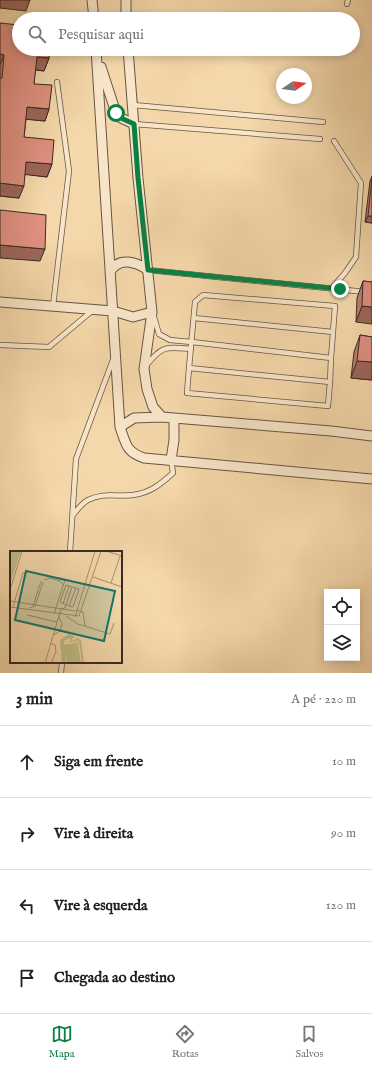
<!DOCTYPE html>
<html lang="pt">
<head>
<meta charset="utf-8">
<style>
	:root { --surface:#fff; --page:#f6f6f6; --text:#222; --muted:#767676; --line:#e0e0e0; --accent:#0b8043 }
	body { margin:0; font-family:"IM FELL English",serif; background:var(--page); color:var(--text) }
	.controls { position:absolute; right:12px; bottom:12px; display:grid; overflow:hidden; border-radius:0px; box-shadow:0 2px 10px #0003 }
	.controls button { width:36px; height:36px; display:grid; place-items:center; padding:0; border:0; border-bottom:1px solid var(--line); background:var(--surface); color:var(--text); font:20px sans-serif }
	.compass { position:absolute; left:276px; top:68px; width:36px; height:36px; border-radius:50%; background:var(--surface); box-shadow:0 2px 10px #0003; rotate:77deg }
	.stop { position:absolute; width:12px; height:12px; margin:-9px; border:3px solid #0b8043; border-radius:50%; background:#fff }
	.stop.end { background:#0b8043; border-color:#fff; box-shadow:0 1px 4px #0008 }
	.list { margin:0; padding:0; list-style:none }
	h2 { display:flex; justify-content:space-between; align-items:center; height:52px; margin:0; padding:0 16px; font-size:17px }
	h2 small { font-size:13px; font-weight:400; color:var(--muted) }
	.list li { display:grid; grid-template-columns:26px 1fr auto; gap:12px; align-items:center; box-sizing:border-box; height:72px; padding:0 16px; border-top:1px solid var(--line) }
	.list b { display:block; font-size:15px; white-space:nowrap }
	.list em { font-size:13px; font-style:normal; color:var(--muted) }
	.icon { flex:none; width:22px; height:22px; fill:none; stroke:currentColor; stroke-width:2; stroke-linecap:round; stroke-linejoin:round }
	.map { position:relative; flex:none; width:372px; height:673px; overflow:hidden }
	.search { position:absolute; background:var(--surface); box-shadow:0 2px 10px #0003; left:12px; right:12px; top:12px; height:44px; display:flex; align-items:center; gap:10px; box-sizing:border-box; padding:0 14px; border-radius:22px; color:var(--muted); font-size:15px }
	.sheet { height:340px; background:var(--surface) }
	nav { display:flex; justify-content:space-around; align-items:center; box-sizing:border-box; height:56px; border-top:1px solid var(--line); background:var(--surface); font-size:11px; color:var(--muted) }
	nav a { display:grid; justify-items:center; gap:2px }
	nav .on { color:var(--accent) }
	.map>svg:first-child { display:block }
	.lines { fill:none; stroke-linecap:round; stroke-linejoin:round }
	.lane-casing { stroke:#675645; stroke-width:6 }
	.street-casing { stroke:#675645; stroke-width:11 }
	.lane { stroke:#f8e5c8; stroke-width:4.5 }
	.street { stroke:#f8e5c8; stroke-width:9 }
	.wall { fill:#c07c6e; stroke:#382b23 }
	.shaded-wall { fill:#9c655a; stroke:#382b23 }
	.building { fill:#df9080; stroke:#382b23 }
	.route { stroke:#0b8043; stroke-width:5 }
	.inset-road { fill:none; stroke:#a99274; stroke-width:1 }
	.view { fill:#0f766e; fill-opacity:0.15; stroke:#0f766e; stroke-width:2 }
	.inset-edge { fill:none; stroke:#382b23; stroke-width:2 }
</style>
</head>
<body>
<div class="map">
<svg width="372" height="673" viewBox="0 0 372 673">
	<rect width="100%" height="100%" fill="#f4d7aa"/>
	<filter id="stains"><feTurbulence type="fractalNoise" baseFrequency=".005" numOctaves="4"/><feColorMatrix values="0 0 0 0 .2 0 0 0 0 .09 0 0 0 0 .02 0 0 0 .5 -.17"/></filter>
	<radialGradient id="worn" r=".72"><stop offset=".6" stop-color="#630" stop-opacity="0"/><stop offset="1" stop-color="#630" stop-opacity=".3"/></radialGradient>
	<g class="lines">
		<g class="lane-casing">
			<path id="lane" d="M347 4 348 0
				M133 105 323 122
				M134 124 320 139
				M148 270 366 292
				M332 288 345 273 356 257 361 183 334 141
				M53 306 69 171 57 82
				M154 317 159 334 170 340 192 342 331 358 330 382 189 368 195 302 203 295 335 306 331 358
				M194 318 333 332
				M0 345 49 347 93 310
				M146 366C162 345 166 347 191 349
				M189 368 187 393 328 406 330 382
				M73 515C77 510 82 503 88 500 104 492 117 497 133 495 150 493 161 484 173 473L171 460
				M70 552 76 459 114 357
				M61 673 62 662"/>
		</g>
		<g class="street-casing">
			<path id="street" d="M92 0 94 19
				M126 19V0
				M96 49 120 427C126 444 126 452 144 458L372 479
				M128 49 138 178 152 312 144 369 147 389 153 407 162 417
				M101 67 116 113 121 118 134 124
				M110 272C119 256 136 262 148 270
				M0 302 113 311 133 317 152 312
				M120 427 134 418 162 417 331 431 372 436
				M171 460 174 440V418"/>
		</g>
		<use href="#lane" class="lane"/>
		<use href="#street" class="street"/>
	</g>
	<path class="wall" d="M0 23 49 58 44 71 35 70 34 84 49 109 45 121 26 119 24 137 52 164 47 177 25 174 19 198 0 196Z
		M372 176V223L365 222 370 181Z
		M363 281 372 282 356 322 357 298Z
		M360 335 372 337V380L351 378 354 352Z"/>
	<path class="shaded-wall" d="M0 0H30L26 11 0 8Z
		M0 54 4 55 0 65Z
		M37 57 49 58 44 71 32 69Z
		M27 107 49 109 45 121 23 119Z
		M26 162 52 164 47 177 21 174Z
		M0 183 24 186 19 198 0 196Z
		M368 216H372V223L365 222Z
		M0 245 45 249 40 261 0 258Z
		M362 306 372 307V324L356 322Z
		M357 361 372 362V380L351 378Z"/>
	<path class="building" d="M0 23 19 25V49H50L49 58 37 57 34 84 52 85 49 109 27 107 24 137 54 140 52 164 26 162 24 186 0 183V78H2L4 55 0 54Z
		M372 178V216H368Z
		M0 210 46 215 45 249 0 245Z
		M363 281 372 282V307L362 306Z
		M360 335 372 337V362L357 361Z"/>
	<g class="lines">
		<path class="route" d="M116 113 121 118 134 124 138 178 148 270 340 289"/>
	</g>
	<g transform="translate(10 551)">
		<rect width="112" height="112" fill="#f4d7aa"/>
		<path d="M0 0H11L0 33ZM59 83 71 89 74 112H72L69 91 66 87 64 86 61 90 67 88V90L55 92 60 90V87L54 90 56 112H52L50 89ZM68 91 71 112H57L54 94Z" fill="#bfbd86"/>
		<path class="inset-road" d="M96 0 112 5M83 26 112 36M34 29 40 27 50 30 53 34M101 32 110 5M0 39 12 0M0 50 65 60M53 53 59 35M56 54 50 51 56 34 62 36M23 55 31 30M59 55 63 56 69 38 66 37M0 56 69 65 91 0M3 56 13 22 16 23M20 57 25 55 33 31M66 59 73 61 75 75M44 63 55 29M17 64 47 71M56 65 68 73 100 83 104 72M65 66 85 0M44 84 50 80 52 73 49 66M40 92 45 94 46 101 41 112M35 112 51 58 55 57 62 36 66 37 59 55 57 54"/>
		<path class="view" d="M16 20 105 40 94 90 5 69Z"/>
		<rect width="112" height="112" class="inset-edge"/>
	</g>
	<rect width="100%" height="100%" filter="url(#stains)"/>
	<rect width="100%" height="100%" fill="url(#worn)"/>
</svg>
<div class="controls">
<button><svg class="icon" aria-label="locate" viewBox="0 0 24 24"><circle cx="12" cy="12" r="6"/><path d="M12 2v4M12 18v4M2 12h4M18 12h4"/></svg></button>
<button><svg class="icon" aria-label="layers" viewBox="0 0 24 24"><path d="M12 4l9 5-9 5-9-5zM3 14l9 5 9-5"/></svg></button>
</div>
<svg class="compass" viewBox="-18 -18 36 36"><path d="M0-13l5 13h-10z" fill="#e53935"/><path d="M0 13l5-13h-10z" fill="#767676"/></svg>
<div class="stop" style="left:116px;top:113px"></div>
<div class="stop end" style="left:340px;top:289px"></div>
<div class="search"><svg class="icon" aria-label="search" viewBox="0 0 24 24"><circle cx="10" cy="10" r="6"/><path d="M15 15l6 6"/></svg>Pesquisar aqui</div>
</div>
<section class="sheet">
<h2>3 min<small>A pé · 220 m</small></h2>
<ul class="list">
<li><svg class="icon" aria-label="ahead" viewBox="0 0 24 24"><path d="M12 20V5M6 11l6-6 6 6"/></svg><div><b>Siga em frente</b></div><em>10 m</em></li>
<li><svg class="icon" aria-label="right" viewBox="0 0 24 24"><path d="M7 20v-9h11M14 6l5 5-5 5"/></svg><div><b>Vire à direita</b></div><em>90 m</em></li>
<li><svg class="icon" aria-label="left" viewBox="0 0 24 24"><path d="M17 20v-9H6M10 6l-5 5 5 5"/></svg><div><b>Vire à esquerda</b></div><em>120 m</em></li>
<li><svg class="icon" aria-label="arrive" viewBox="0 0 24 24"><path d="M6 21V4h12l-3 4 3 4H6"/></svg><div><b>Chegada ao destino</b></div></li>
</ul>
</section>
<nav>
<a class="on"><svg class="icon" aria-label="map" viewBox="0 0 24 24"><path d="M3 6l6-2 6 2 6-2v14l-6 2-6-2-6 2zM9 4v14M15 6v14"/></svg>Mapa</a>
<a><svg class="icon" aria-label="directions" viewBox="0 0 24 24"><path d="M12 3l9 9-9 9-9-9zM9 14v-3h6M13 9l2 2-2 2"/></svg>Rotas</a>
<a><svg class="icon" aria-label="saved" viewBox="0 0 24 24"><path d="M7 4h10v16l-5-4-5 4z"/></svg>Salvos</a>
</nav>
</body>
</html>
